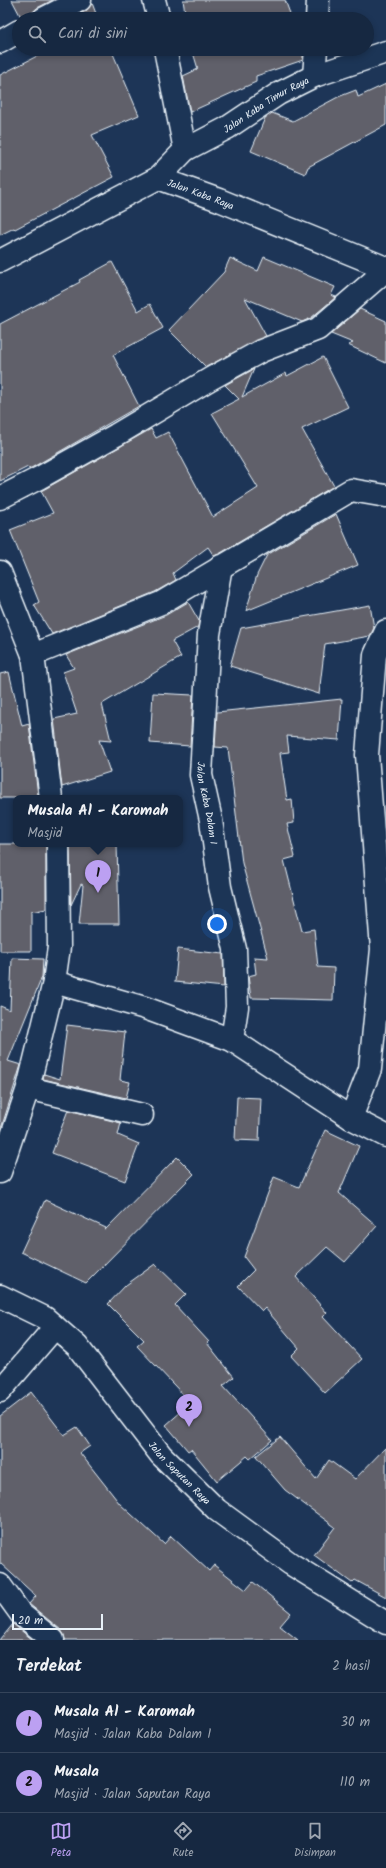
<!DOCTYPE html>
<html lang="id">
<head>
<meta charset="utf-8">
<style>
	:root { --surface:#162841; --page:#23344c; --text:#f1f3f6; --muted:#9ea6b1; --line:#35445a; --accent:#bca0f2 }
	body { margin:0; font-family:Kalam,sans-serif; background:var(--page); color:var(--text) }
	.scale { position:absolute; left:12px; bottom:10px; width:91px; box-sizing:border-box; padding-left:4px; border:2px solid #e8f1f8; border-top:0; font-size:11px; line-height:14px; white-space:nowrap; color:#e8f1f8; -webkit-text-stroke:3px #1d3557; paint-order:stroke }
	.you { position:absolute; left:217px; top:924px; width:14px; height:14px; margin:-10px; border:3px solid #fff; border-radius:50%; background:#1a73e8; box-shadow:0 0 0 6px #1a73e833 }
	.badge { display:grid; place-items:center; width:26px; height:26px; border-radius:50%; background:var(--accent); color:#111; font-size:13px; font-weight:700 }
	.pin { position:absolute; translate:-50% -33px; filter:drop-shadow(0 1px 2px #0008) }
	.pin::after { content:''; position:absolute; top:21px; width:14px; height:12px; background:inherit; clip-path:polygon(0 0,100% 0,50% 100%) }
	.popup { position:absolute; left:13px; top:795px; width:170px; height:52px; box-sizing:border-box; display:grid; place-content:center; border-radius:8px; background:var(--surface); filter:drop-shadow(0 1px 3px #0005); font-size:13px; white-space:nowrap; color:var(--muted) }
	.popup b { font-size:15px; color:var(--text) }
	.popup::after { content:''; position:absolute; left:50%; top:100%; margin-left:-8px; border:8px solid transparent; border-top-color:var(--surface) }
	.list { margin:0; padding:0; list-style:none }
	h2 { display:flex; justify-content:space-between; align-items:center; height:52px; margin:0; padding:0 16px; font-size:17px }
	h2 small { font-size:13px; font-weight:400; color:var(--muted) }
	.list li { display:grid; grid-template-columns:26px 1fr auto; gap:12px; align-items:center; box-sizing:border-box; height:60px; padding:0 16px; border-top:1px solid var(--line) }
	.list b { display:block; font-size:15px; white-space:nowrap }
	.list p { margin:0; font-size:13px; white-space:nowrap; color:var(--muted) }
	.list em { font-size:13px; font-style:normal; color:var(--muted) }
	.icon { flex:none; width:22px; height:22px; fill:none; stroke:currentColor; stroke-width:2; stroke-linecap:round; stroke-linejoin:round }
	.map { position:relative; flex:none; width:386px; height:1640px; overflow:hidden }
	.search { position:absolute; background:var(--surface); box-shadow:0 2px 6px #0003; left:12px; right:12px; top:12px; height:44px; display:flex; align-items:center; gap:10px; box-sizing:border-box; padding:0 14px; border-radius:22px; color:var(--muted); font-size:15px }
	.sheet { height:172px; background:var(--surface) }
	nav { display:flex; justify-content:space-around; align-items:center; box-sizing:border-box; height:56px; border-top:1px solid var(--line); background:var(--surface); font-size:11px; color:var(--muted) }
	nav a { display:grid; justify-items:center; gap:2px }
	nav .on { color:var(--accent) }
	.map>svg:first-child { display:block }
	.building { fill:#61616b; stroke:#e8f1f8 }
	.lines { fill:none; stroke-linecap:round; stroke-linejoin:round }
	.minor-casing { stroke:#e8f1f8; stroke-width:25 }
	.minor { stroke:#1d3557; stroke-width:22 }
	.labels { text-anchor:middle; stroke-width:4; stroke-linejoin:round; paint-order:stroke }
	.street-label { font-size:10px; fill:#e8f1f8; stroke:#1d3557 }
</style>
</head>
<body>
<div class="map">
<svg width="386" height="1640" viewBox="0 0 386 1640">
	<rect width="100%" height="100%" fill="#1d3557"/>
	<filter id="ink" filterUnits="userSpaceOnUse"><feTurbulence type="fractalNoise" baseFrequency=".025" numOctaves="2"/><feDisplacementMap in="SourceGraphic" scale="8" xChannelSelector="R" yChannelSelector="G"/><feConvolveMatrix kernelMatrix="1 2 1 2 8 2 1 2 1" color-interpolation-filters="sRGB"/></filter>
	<g filter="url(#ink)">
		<path class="building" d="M12 0H53L37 8 32 13 31 19H22Z
			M183 0H285L292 19H186Z
			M92 3 98 19H70L86 11Z
			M38 49H111L139 115 92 135 114 177 15 229 14 228 0 235V75L41 54Z
			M192 49H302L303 53V60L256 76V82L190 112 183 76 198 69Z
			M386 84V125L308 167 305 174 251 151 265 118 272 113 293 121 338 97 356 90 358 97Z
			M264 257 335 287 331 295 336 297 311 318 302 322 245 298 266 336 206 367 169 330 224 272 230 258 258 271Z
			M112 262 138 311 150 304 163 328 113 355 139 406 33 467 29 469 28 467 0 481V324L80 282 79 280Z
			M360 309 386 321V363L348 345 353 343 331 334Z
			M323 357 348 407 302 429 334 486 219 554 214 556 208 547 173 573 176 580 155 592 52 634 34 605 39 602 10 530 53 513 41 491 151 429 156 438 168 432 213 517 258 488 212 413 239 399 225 385 254 369 242 397 286 373 287 376Z
			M336 514 358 565 246 611 257 575 267 555Z
			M188 602 199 621 198 627 172 641 181 657 102 704 111 741 99 740 110 772 62 787 54 719 77 714 63 672 74 668 66 655 166 615Z
			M370 605 374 628 370 636 325 644 319 694 230 666 241 628Z
			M9 672 22 726 29 724 38 795 29 798H0V674Z
			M153 693 193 695 190 746 150 743Z
			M342 699 339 740 287 736 289 752 280 753 287 800 292 799 294 823 287 824 295 857 284 860 302 931 314 929 318 967 334 968 333 1000 251 998 248 976 256 974 254 957 268 958 242 863 228 748 215 747 217 712Z
			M0 844H46V909L31 912V951H0Z
			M70 844H117L119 924H79L83 885 81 884 71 905Z
			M178 949 223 954 224 987 175 982Z
			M12 958 43 959 42 977 8 1061 21 1065 0 1132V1006L10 1010Z
			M67 1025 125 1032 120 1080 130 1082 126 1098 43 1079 44 1074 60 1079Z
			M237 1097 261 1098 259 1141 235 1140Z
			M68 1110 121 1123 118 1135 139 1144 125 1181 52 1153Z
			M325 1130 359 1146 339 1193 377 1226 345 1262 327 1247 296 1277 327 1313 323 1317 362 1359 325 1393 291 1356 299 1348 265 1308 262 1311 238 1286 254 1270 244 1257 274 1177 299 1187Z
			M177 1157 194 1174 86 1283 21 1252 45 1200 106 1228 105 1230Z
			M155 1264 186 1294 175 1305 209 1342 207 1343 234 1377 223 1386 272 1440 250 1459 247 1456 217 1481 191 1449 188 1451 166 1425 191 1403 137 1346 144 1340 108 1304 126 1285Z
			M31 1392 64 1435 77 1427 90 1446 80 1453 120 1504 164 1544 171 1536 209 1571 214 1565 246 1590 253 1582 291 1613 280 1626 298 1640H65L64 1635 61 1630 29 1604 36 1596 0 1563V1416Z
			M280 1437 316 1479 329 1460 355 1479 386 1447V1597L355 1580 352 1583 314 1555 335 1527 285 1490 256 1456Z
			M13 1624 33 1640H0Z"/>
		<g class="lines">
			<g class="minor-casing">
				<g id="minor">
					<path d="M154 0 159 19"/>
					<path d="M43 19 80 0"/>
					<path d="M317 19 318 0"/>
					<path d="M0 42 19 31"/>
					<path d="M165 49 185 150"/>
					<path d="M314 76 316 49"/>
					<path id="s1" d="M158 178 185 150 227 128 278 94 314 76 386 52"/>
					<path id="s2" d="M0 261 158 178 219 200 386 268"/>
					<path d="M0 498 39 478 116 435 210 379 261 351 318 329 386 270"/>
					<path id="s3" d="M221 566 209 634 201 775 211 820 220 887 235 949 237 1007 232 1040"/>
					<path d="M0 572 33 655 51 798"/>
					<path d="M33 655 161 603 351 490 386 496"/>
					<path d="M54 982 145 1008 232 1040 351 1118 386 1136"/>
					<path d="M28 1088 142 1115"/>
					<path d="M351 1118 370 1069 382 949 367 755 375 655 386 631"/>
					<path d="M0 1172 28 1088 54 982 59 947 58 844"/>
					<path id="s4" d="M0 1296 45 1318 77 1346 161 1455 217 1510 291 1564 386 1623"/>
					<path d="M0 1391 55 1327"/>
					<path d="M0 1585 21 1614 53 1640"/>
				</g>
			</g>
			<use href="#minor" class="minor"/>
		</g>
	</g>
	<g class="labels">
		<g class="street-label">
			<text dy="4" stroke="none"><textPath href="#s1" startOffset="132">Jalan Kaba Timur Raya</textPath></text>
			<text dy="4" stroke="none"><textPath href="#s2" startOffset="224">Jalan Kaba Raya</textPath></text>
			<text dy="4" stroke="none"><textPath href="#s3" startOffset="239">Jalan Kaba Dalam I</textPath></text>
			<text dy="4" stroke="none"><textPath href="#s4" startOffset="256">Jalan Saputan Raya</textPath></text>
		</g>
	</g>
</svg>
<div class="scale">20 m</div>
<div class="you"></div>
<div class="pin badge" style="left:98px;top:893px">1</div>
<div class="popup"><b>Musala Al - Karomah</b>Masjid</div>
<div class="pin badge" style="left:189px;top:1427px">2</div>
<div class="search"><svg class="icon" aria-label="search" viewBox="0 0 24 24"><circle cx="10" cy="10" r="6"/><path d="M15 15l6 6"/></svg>Cari di sini</div>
</div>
<section class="sheet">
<h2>Terdekat<small>2 hasil</small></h2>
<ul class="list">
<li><span class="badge">1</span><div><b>Musala Al - Karomah</b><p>Masjid · Jalan Kaba Dalam I</p></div><em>30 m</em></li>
<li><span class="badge">2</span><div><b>Musala</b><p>Masjid · Jalan Saputan Raya</p></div><em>110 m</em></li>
</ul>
</section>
<nav>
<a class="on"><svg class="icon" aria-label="map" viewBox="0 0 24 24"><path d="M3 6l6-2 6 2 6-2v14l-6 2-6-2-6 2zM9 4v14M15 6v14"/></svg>Peta</a>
<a><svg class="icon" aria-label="directions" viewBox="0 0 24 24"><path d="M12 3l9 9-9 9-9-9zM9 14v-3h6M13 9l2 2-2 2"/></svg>Rute</a>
<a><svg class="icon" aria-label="saved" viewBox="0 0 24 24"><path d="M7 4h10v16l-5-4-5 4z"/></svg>Disimpan</a>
</nav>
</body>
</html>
